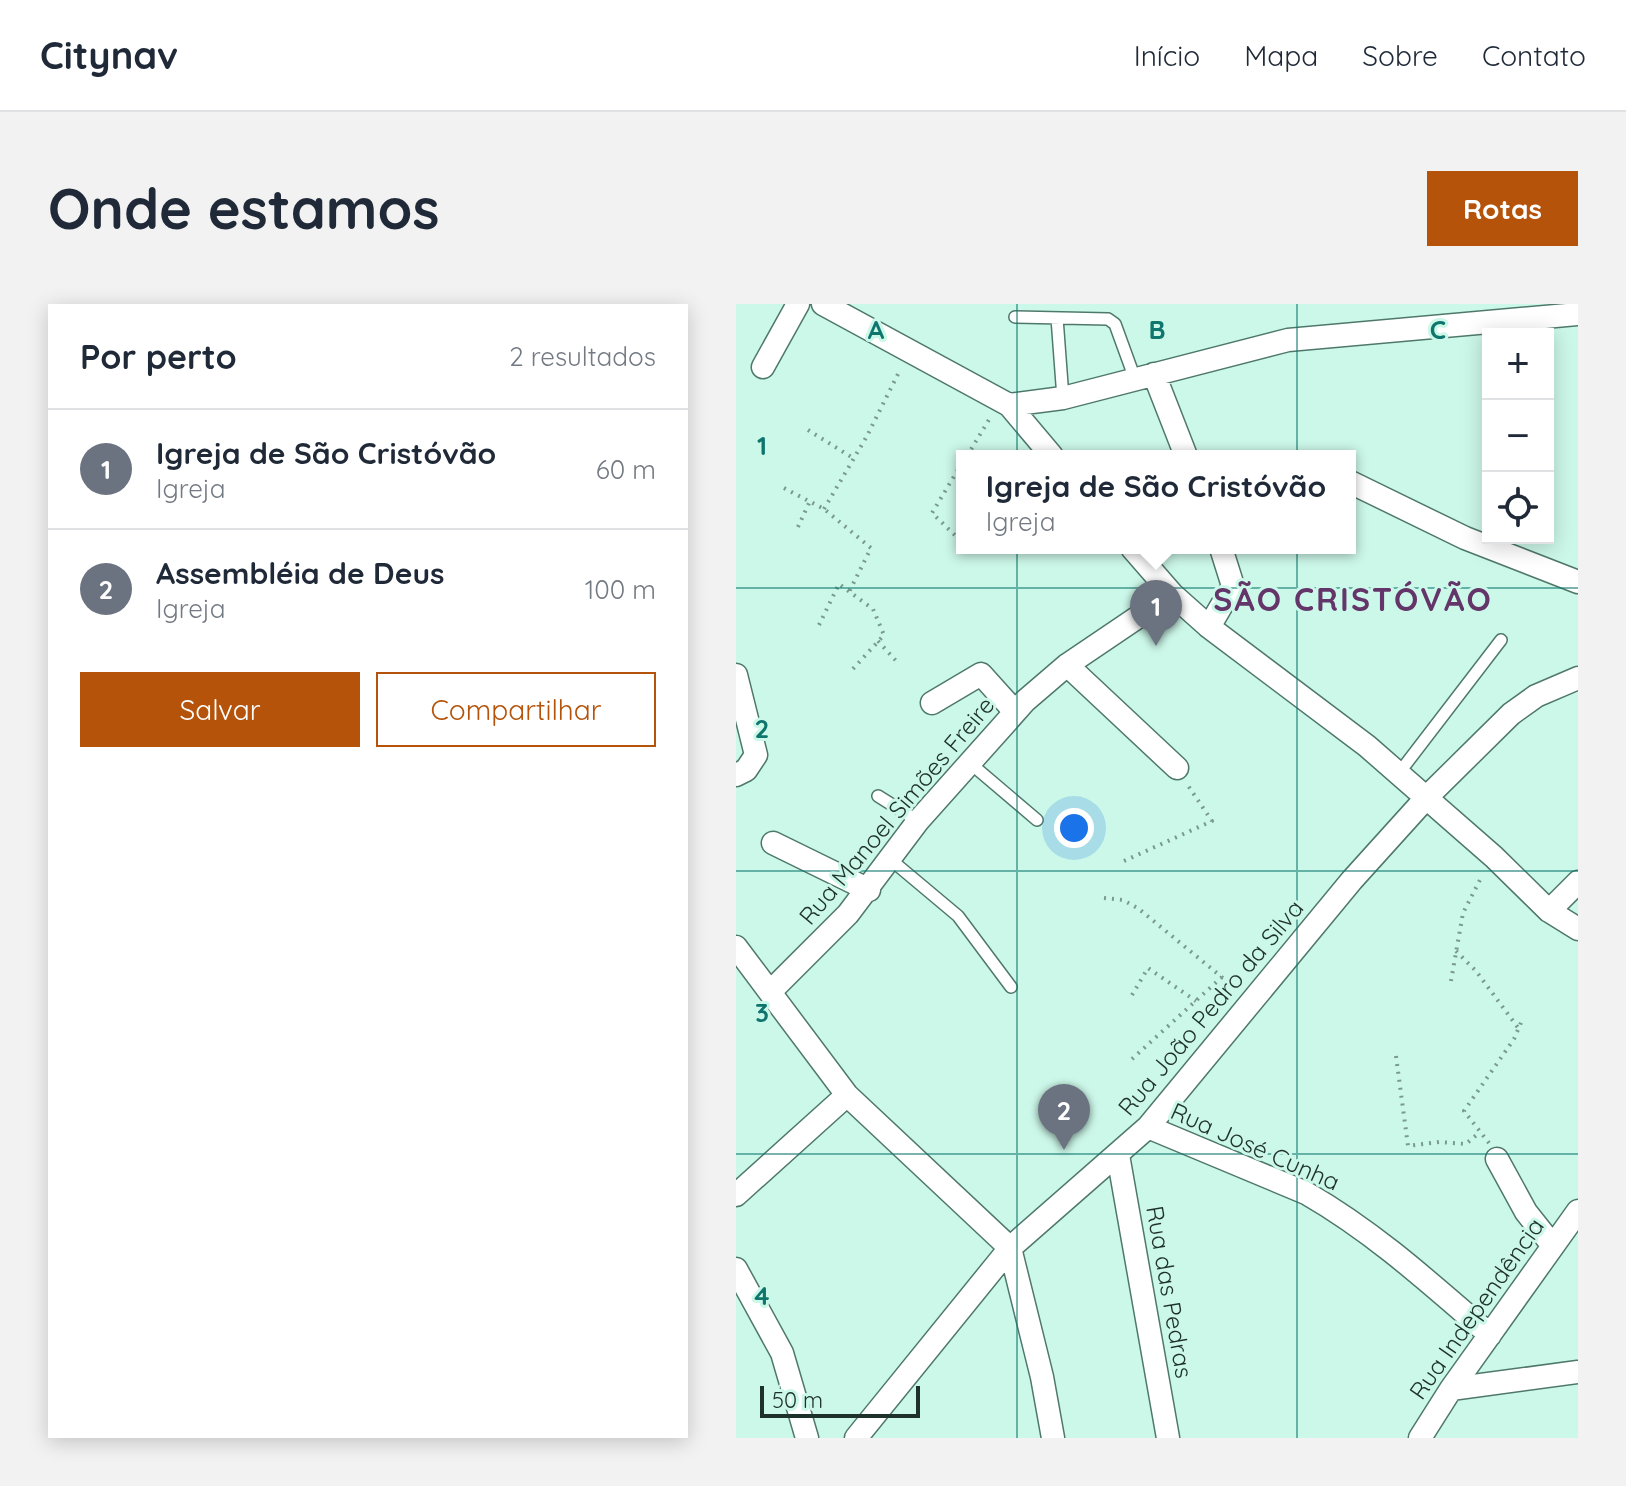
<!DOCTYPE html>
<html lang="pt">
<head>
<meta charset="utf-8">
<style>
	:root { --surface:#fff; --page:#f2f2f3; --text:#1f2937; --muted:#747a83; --line:#e0e1e3; --accent:#b45309 }
	body { margin:0; font-family:Quicksand,sans-serif; background:var(--page); color:var(--text) }
	.controls { position:absolute; right:24px; top:24px; display:grid; overflow:hidden; border-radius:0px; box-shadow:0 4px 20px #0003 }
	.controls button { width:72px; height:72px; display:grid; place-items:center; padding:0; border:0; border-bottom:2px solid var(--line); background:var(--surface); color:var(--text); font:40px sans-serif }
	.scale { position:absolute; left:24px; bottom:20px; width:160px; box-sizing:border-box; padding-left:8px; border:4px solid #1f312b; border-top:0; font-size:22px; line-height:28px; white-space:nowrap; color:#1f312b; -webkit-text-stroke:6px #ccf8e9; paint-order:stroke }
	.you { position:absolute; left:338px; top:524px; width:28px; height:28px; margin:-20px; border:6px solid #fff; border-radius:50%; background:#1a73e8; box-shadow:0 0 0 12px #1a73e833 }
	.badge { display:grid; place-items:center; width:52px; height:52px; border-radius:50%; background:var(--accent); color:#fff; font-size:26px; font-weight:700 }
	.pin { position:absolute; translate:-50% -66px; filter:drop-shadow(0 2px 4px #0008) }
	.pin::after { content:''; position:absolute; top:42px; width:28px; height:24px; background:inherit; clip-path:polygon(0 0,100% 0,50% 100%) }
	.popup { position:absolute; left:220px; top:146px; width:400px; height:104px; box-sizing:border-box; display:grid; place-content:center; border-radius:0px; background:var(--surface); filter:drop-shadow(0 2px 6px #0005); font-size:26px; white-space:nowrap; color:var(--muted) }
	.popup b { font-size:30px; color:var(--text) }
	.popup::after { content:''; position:absolute; left:50%; top:100%; margin-left:-16px; border:16px solid transparent; border-top-color:var(--surface) }
	.list { margin:0; padding:0; list-style:none }
	h2 { display:flex; justify-content:space-between; align-items:center; height:104px; margin:0; padding:0 32px; font-size:34px }
	h2 small { font-size:26px; font-weight:400; color:var(--muted) }
	.list li { display:grid; grid-template-columns:52px 1fr auto; gap:24px; align-items:center; box-sizing:border-box; height:120px; padding:0 32px; border-top:2px solid var(--line) }
	.list b { display:block; font-size:30px; white-space:nowrap }
	.list p { margin:0; font-size:26px; white-space:nowrap; color:var(--muted) }
	.list em { font-size:26px; font-style:normal; color:var(--muted) }
	.actions { display:flex; gap:16px; padding:24px 32px }
	.actions a { flex:1; padding:18px 0; border:2px solid var(--accent); border-radius:0px; text-align:center; font-size:28px; color:var(--accent) }
	.actions .main { background:var(--accent); color:#fff }
	.icon { flex:none; width:44px; height:44px; fill:none; stroke:currentColor; stroke-width:2; stroke-linecap:round; stroke-linejoin:round }
	.map { position:relative; flex:none; width:842px; height:1134px; overflow:hidden; border-radius:0px }
	header { display:flex; align-items:center; gap:48px; box-sizing:border-box; height:112px; padding:0 40px; background:var(--surface); border-bottom:2px solid var(--line) }
	header strong { font-size:38px }
	nav { display:flex; gap:44px; margin-inline-start:auto; font-size:28px }
	.intro { display:flex; align-items:center; justify-content:space-between; box-sizing:border-box; height:192px; padding:0 48px }
	h1 { margin:0; font-size:56px }
	.button { padding:20px 36px; border-radius:0px; background:var(--accent); color:#fff; font-size:28px; font-weight:700 }
	main { display:flex; gap:48px; padding:0 48px }
	aside { flex:1; background:var(--surface); border-radius:0px; box-shadow:0 4px 20px #0003 }
	.map>svg:first-child { display:block }
	.lines { fill:none; stroke-linecap:round; stroke-linejoin:round }
	.lane-casing { stroke:#4f786c; stroke-width:14 }
	.street-casing { stroke:#4f786c; stroke-width:25 }
	.path { stroke:#7a9a8f; stroke-width:4; stroke-dasharray:2 6; stroke-linecap:butt }
	.lane { stroke:#fff; stroke-width:11 }
	.street { stroke:#fff; stroke-width:22 }
	.grid { fill:none; stroke:#0f766e; stroke-width:2; stroke-opacity:0.55 }
	.labels { text-anchor:middle; stroke-width:6; stroke-linejoin:round; paint-order:stroke }
	.street-label { font-size:24px; fill:#1f312b; stroke:#ccf8e9 }
	.district-label { font-size:32px; font-weight:bold; letter-spacing:2px; fill:#633569; stroke:#ccf8e9 }
	.grid-label { font-size:26px; text-anchor:middle; font-weight:bold; fill:#0f766e; stroke:#ccf8e9; stroke-width:6; stroke-linejoin:round; paint-order:stroke }
</style>
</head>
<body>
<header>
<strong>Citynav</strong>
<nav><a>Início</a><a>Mapa</a><a>Sobre</a><a>Contato</a></nav>
</header>
<div class="intro"><h1>Onde estamos</h1><a class="button">Rotas</a></div>
<main>
<aside>
<h2>Por perto<small>2 resultados</small></h2>
<ul class="list">
<li><span class="badge" style="background:#6b7280">1</span><div><b>Igreja de São Cristóvão</b><p>Igreja</p></div><em>60 m</em></li>
<li><span class="badge" style="background:#6b7280">2</span><div><b>Assembléia de Deus</b><p>Igreja</p></div><em>100 m</em></li>
</ul>
<div class="actions"><a class="main">Salvar</a><a>Compartilhar</a></div>
</aside>
<div class="map">
<svg width="842" height="1134" viewBox="0 0 842 1134">
	<rect width="100%" height="100%" fill="#ccf8e9"/>
	<g class="lines">
		<g class="lane-casing">
			<path id="lane" d="M279 13 372 15 379 20 399 75
				M321 14 327 94
				M234 459 301 516
				M663 469 765 336
				M142 492 182 517
				M154 555 222 612 275 683"/>
		</g>
		<g class="street-casing">
			<path id="street" d="M87 0 273 101 316 152
				M27 63 62 0
				M418 70 450 152
				M273 101 327 94 552 36 842 10
				M614 178 729 234 842 278
				M396 244 436 290 473 323 631 442 758 553 813 607 842 625
				M473 323 497 282 485 244
				M331 361 441 464
				M0 371 20 451 10 466 0 471
				M196 399 245 370 279 408
				M37 539 133 586
				M813 607 842 578
				M0 643 111 791 274 944 306 1073 317 1134
				M34 688 112 610 182 517 289 397 331 361 436 290
				M412 823 570 889C638 928 695 980 754 1031
				M382 851 432 1134
				M761 855 790 908 817 942
				M0 891 111 791
				M0 965 46 1049 71 1134
				M715 1085 842 1068
				M120 1134 274 944 412 823 616 576 691 493 775 410 800 392 842 374
				M684 1134 715 1085 842 907"/>
		</g>
		<path class="path" d="M72 126 117 154
			M231 152 254 114
			M226 159 196 209 226 238
			M48 184 88 205 135 244 113 288
			M88 205 131 132 164 66
			M62 223 74 197
			M83 321 103 280 137 305 148 331 116 366
			M142 337 163 360
			M388 557 476 517 451 480
			M368 594 387 596 403 605 499 684
			M720 647 740 667 783 725
			M715 677 727 609 746 572
			M396 691 412 664 460 697
			M660 752 672 842 703 838 730 840 744 828
			M396 755 486 673
			M753 839 728 807 778 735 787 714"/>
		<use href="#lane" class="lane"/>
		<use href="#street" class="street"/>
	</g>
	<path class="grid" d="M281 0V1134M561 0V1134M0 284H842M0 567H842M0 850H842"/>
	<g class="labels">
		<g class="street-label">
			<text transform="translate(161 507) rotate(-50)" y="8">Rua Manoel Simões Freire</text>
			<text transform="translate(475 704) rotate(-50)" y="8">Rua João Pedro da Silva</text>
			<text transform="translate(519 843) rotate(24)" y="8">Rua José Cunha</text>
			<text transform="translate(433 988) rotate(80)" y="8">Rua das Pedras</text>
			<text transform="translate(741 1005) rotate(-55)" y="8">Rua Independência</text>
		</g>
		<g class="district-label">
			<text x="617" y="307">SÃO CRISTÓVÃO</text>
		</g>
	</g>
	<g class="grid-label">
		<text x="140" y="35">A</text>
		<text x="421" y="35">B</text>
		<text x="702" y="35">C</text>
		<text x="26" y="151">1</text>
		<text x="26" y="434">2</text>
		<text x="26" y="718">3</text>
		<text x="26" y="1001">4</text>
	</g>
</svg>
<div class="controls">
<button>+</button>
<button>−</button>
<button><svg class="icon" aria-label="locate" viewBox="0 0 24 24"><circle cx="12" cy="12" r="6"/><path d="M12 2v4M12 18v4M2 12h4M18 12h4"/></svg></button>
</div>
<div class="scale">50 m</div>
<div class="you"></div>
<div class="pin badge" style="left:420px;top:342px;background:#6b7280">1</div>
<div class="popup"><b>Igreja de São Cristóvão</b>Igreja</div>
<div class="pin badge" style="left:328px;top:846px;background:#6b7280">2</div>
</div>
</main>
</body>
</html>
